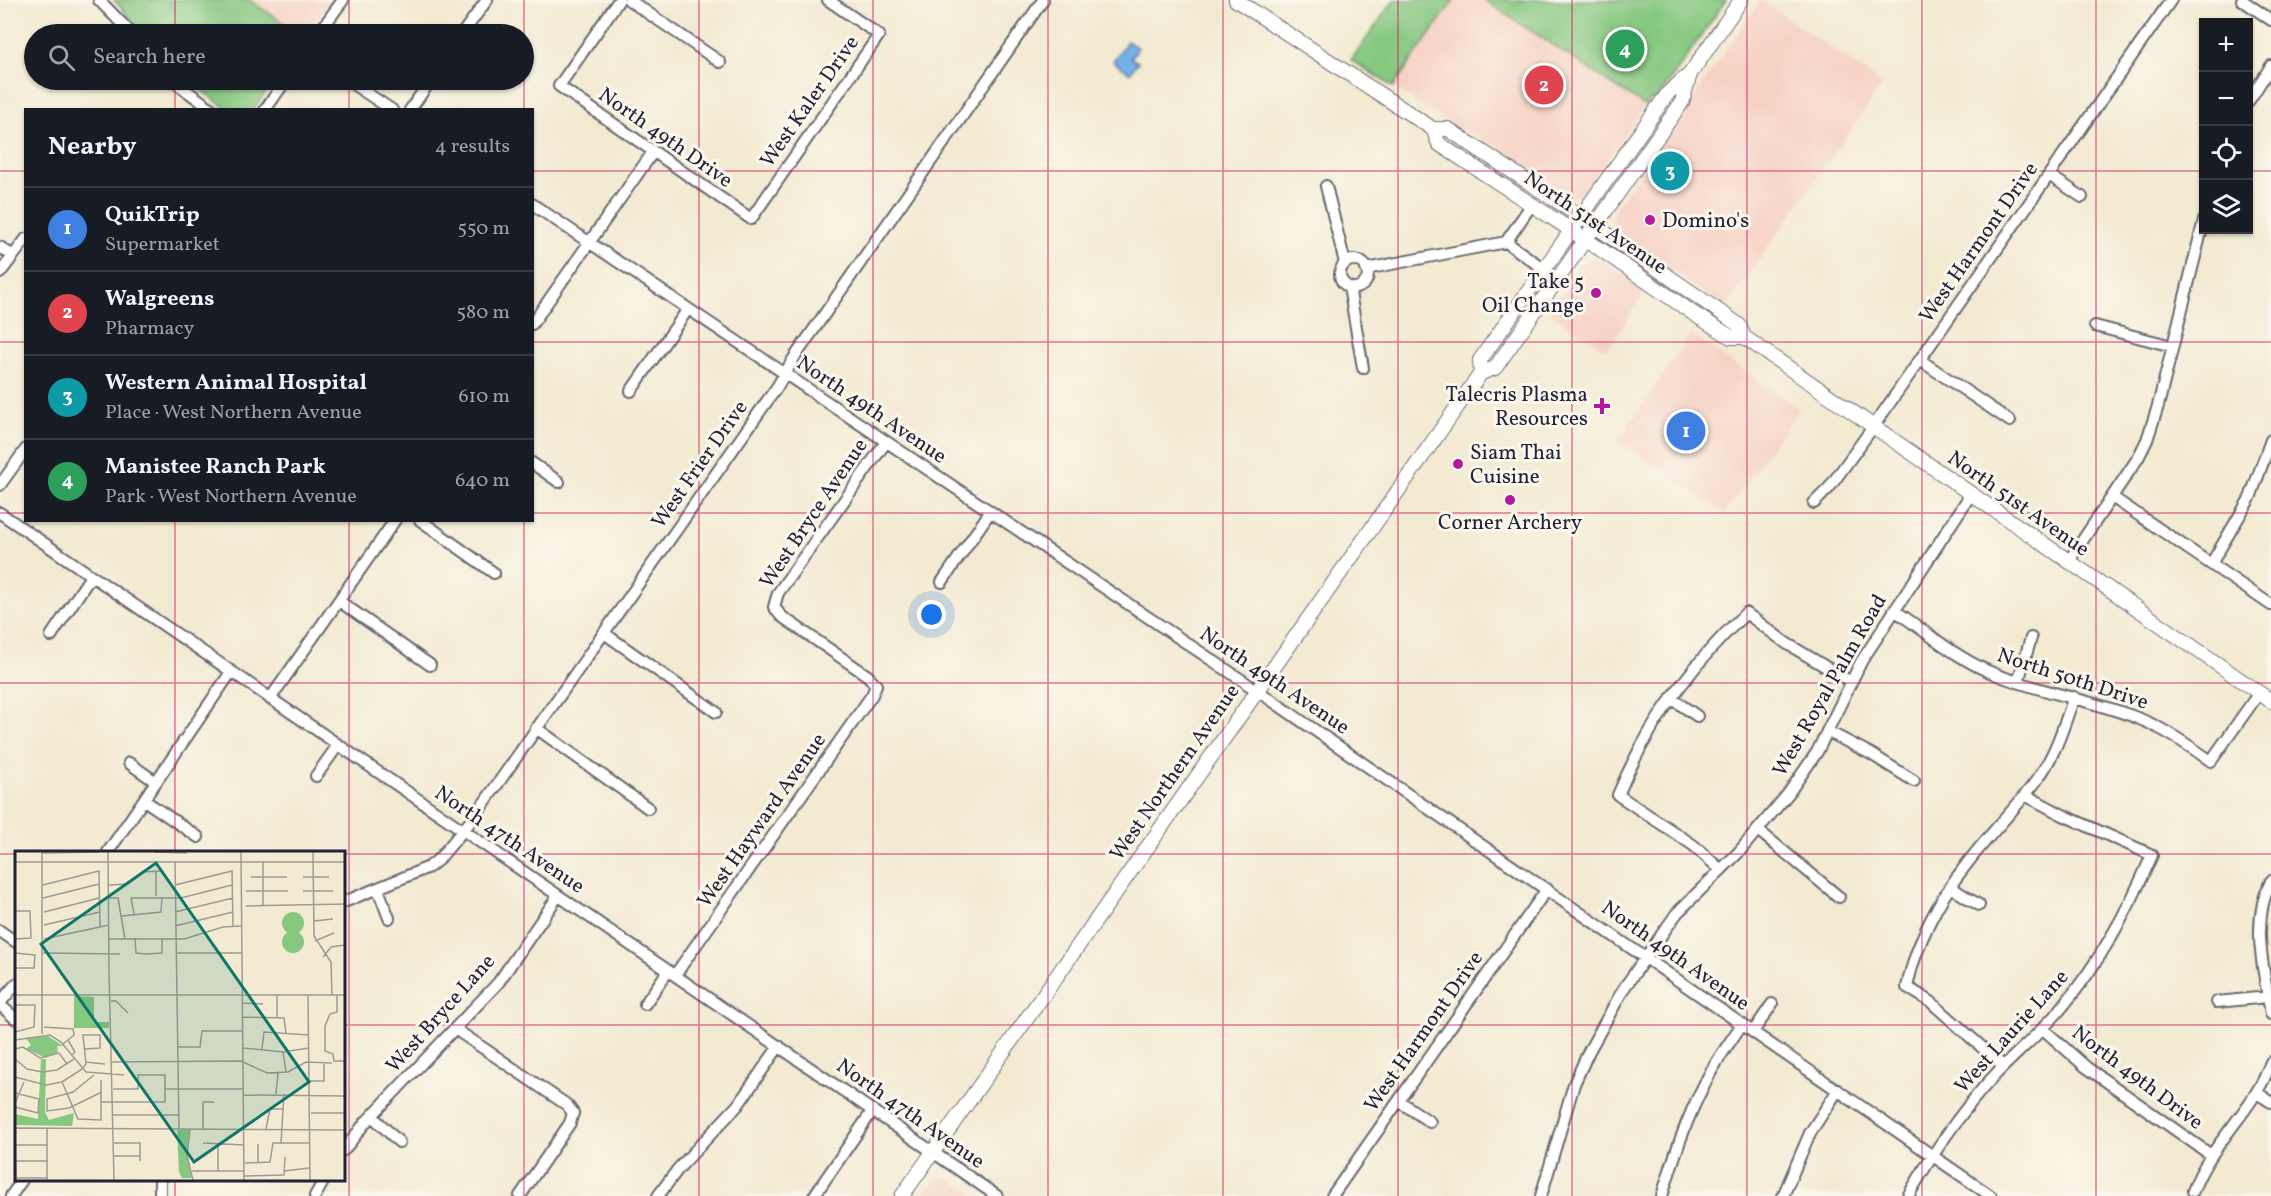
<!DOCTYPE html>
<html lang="en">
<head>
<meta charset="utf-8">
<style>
	:root { --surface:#171b24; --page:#20242c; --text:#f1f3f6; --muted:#9ea1a6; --line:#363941; --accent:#2563eb }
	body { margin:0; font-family:Vollkorn,serif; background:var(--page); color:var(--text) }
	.controls { position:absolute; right:18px; top:18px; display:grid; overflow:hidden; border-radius:0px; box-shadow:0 2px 4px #0004 }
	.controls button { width:54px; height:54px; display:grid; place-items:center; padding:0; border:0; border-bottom:2px solid var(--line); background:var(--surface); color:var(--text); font:30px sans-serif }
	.you { position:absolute; left:932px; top:615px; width:21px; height:21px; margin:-15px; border:4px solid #fff; border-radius:50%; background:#1a73e8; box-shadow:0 0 0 9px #1a73e833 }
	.badge { display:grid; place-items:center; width:39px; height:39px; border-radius:50%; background:var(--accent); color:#fff; font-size:20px; font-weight:700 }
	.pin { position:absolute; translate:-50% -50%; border:3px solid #fff; box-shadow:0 2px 6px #0006 }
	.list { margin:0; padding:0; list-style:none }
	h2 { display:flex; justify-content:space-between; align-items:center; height:78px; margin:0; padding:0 24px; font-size:26px }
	h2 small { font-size:20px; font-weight:400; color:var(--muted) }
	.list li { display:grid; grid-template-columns:39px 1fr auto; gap:18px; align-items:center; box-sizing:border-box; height:84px; padding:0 24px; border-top:2px solid var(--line) }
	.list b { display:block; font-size:22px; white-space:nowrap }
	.list p { margin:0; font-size:20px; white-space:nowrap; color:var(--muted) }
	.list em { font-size:20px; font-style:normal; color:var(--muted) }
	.icon { flex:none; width:33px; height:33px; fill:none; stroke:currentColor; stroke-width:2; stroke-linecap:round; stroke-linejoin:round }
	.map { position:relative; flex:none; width:2271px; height:1196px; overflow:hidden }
	.search { position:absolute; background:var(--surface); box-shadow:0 2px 4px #0004; left:24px; top:24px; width:510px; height:66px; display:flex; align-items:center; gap:15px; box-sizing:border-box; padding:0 21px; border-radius:33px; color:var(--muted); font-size:22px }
	.panel { position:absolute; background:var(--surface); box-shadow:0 2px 4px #0004; left:24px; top:108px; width:510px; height:414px; border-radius:0px }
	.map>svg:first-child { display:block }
	.built { fill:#f6d2c5 }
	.green { fill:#87c881; stroke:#54755e; stroke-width:1.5 }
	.water { fill:#75b1e7; stroke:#4c6a91; stroke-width:1.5 }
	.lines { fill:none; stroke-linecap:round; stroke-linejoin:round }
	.minor-casing { stroke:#6b6870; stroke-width:14 }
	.major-casing { stroke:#6b6870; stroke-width:16 }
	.minor { stroke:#fff; stroke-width:10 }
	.major { stroke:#fff; stroke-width:14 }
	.grid { fill:none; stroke:#c2185b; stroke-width:1.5; stroke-opacity:0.55 }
	.poi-dot { fill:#b5179e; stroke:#fbf7ec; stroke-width:2 }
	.labels { text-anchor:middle; stroke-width:6; stroke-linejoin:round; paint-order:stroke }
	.street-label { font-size:21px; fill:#22223b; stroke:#fbf7ec }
	.poi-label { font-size:21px; fill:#22223b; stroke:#fbf7ec; text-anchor:start }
	.inset-road { fill:none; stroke:#9f9a96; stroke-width:1.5 }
	.view { fill:#0f766e; fill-opacity:0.15; stroke:#0f766e; stroke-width:3 }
	.inset-edge { fill:none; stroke:#22223b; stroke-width:3 }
</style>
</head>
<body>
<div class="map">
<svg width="2271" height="1196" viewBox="0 0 2271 1196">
	<rect width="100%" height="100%" fill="#fbf7ec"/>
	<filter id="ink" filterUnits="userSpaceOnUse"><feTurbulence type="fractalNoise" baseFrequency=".0167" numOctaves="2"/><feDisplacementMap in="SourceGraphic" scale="12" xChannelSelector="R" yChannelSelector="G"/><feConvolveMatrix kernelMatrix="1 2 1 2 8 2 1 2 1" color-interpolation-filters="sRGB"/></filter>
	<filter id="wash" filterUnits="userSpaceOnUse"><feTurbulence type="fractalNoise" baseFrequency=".008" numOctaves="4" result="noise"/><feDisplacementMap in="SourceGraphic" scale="24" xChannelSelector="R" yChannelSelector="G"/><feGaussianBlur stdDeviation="1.35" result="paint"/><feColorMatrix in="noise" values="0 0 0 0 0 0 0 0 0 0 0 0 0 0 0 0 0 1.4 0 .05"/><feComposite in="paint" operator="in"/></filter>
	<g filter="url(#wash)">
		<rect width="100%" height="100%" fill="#f3ead2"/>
		<path class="built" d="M249 0H332L307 34H301Z
			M1454 0H1484L1645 106 1581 197H1571L1486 141 1461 130 1393 87Z
			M1761 0 1883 84 1725 308 1620 235 1615 229 1612 217 1616 207Z
			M1596 257 1601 259 1647 290 1606 350 1549 312 1583 262Z
			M1691 334 1799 409 1724 513 1618 441Z
			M942 1176 949 1178 975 1196H924L932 1184Z"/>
		<path class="green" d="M114 0H249L301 34H144Z
			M1394 0H1454L1393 87 1351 60Z
			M1484 0H1726L1658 98 1648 101 1645 106Z
			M187 80H275L253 110 227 109Z"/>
		<path class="water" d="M1127 41 1138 48 1131 58 1138 62 1130 73 1113 61Z"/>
	</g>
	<g filter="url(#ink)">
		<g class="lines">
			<g class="minor-casing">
				<path id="minor" d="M99 0 132 34
					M619 0 559 86 751 219 879 35 828 0
					M629 0 720 62
					M2242 0 2271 20
					M318 34 343 0
					M462 34 487 0
					M173 80 180 86 213 110
					M347 80 392 110
					M2248 102 2271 66
					M265 110 286 80
					M410 110 431 80
					M2049 175 2082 197
					M1326 186 1345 263
					M532 204 1258 691 1991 1196
					M1506 242 1544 269
					M0 247 13 256
					M1340 274a14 14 0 1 1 28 0a14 14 0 1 1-28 0Z
					M1366 269 1506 242 1532 204
					M0 273 26 239
					M1349 287 1363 368
					M532 324 653 152
					M2095 326 2172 346
					M1920 360 2010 421
					M631 391 688 309
					M532 463 559 482
					M0 485 26 449
					M2112 497 2271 605
					M1814 503 1829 488 1873 427 2171 0
					M0 513 997 1196
					M420 520 494 573
					M2068 562 2138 458 2147 440 2158 406 2204 220
					M2211 564 2250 498 2271 440
					M942 582 990 512
					M339 601 430 665
					M1894 610C1926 631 1958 660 1995 674 2042 693 2093 700 2140 719 2166 730 2188 745 2211 761L2259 693
					M604 633 716 712
					M51 636 91 576
					M2018 682 2031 638
					M1671 698 1697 716
					M270 699 395 520
					M536 728 648 808
					M1827 731 1871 754 1914 781
					M129 763 156 782
					M316 776 338 745
					M144 800 198 837
					M1759 831 1839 897
					M108 852 231 672
					M1721 870 1693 845 1618 795C1647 725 1691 665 1746 613L1786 643 1851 682
					M2271 881C2250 922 2264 970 2271 1014
					M1950 887 1979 905
					M378 889 389 918
					M344 902 429 867 439 859 475 816 777 387 794 358 1043 0
					M0 931 16 942
					M675 975 872 695 876 685 868 676 781 616 774 607 778 593 886 442
					M2217 1002 2268 997
					M0 1003 16 984
					M645 1004 668 971
					M0 1005 16 1019
					M455 1029 567 1105 573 1113 570 1123 520 1196
					M2043 1029 2086 1067 2211 1155
					M1753 1032 1772 1004
					M2003 1066 1931 1002 1907 987C1916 943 1938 900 1966 865 1989 834 2017 808 2039 777 2056 753 2064 725 2074 697
					M2257 1093 2271 1102
					M1399 1101 1430 1122
					M372 1116 399 1142
					M344 1150 365 1123 498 983 558 896
					M2193 1191C2210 1143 2255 1110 2271 1062
					M11 1196 22 1180
					M160 1196V1180
					M315 1196 324 1180
					M658 1196 678 1169 738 1105 779 1046
					M814 1196 873 1110
					M1332 1196 1547 889
					M1541 1196 1574 1084 1589 1051 1624 988 1677 913 1738 853 1788 794 1817 752 1861 662 1971 494
					M1662 1196C1674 1157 1686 1119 1705 1083 1715 1062 1729 1044 1742 1024
					M1783 1196 1810 1133 1838 1090
					M1908 1196C1930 1158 1955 1120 1984 1087 2009 1058 2040 1035 2064 1005 2102 959 2129 909 2152 855L2063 815 2025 795"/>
			</g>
			<g class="major-casing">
				<path id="major" d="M1236 0 1433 129H1448L1595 226 1739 325 1744 337 2271 701
					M1433 129 1439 144 1600 249 1694 314 1731 337H1744
					M1481 373 1480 360 1668 93 1690 74 1741 0
					M902 1196 1481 373 1495 368 1682 102 1690 74"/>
			</g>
			<use href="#minor" class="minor"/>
			<use href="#major" class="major"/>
		</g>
	</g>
	<path class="grid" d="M175 0V34M349 0V34M524 0V110M699 0V1196M873 0V1196M1048 0V1196M1223 0V1196M1398 0V1196M1572 0V1196M1747 0V1196M1922 0V1196M2096 0V1196M175 80V110M349 80V110M0 171H26M532 171H2204M2248 171H2271M0 342H26M532 342H2271M0 513H26M532 513H2271M175 520V852M349 520V1196M524 520V1196M0 683H2271M0 854H16M344 854H2271M0 1025H16M344 1025H2271M175 1180V1196"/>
	<g class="poi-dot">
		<circle cx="1650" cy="220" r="6"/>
		<circle cx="1596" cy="293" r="6"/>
		<path d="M1599 397h6v6h6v6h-6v6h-6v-6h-6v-6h6z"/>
		<circle cx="1458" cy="464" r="6"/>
		<circle cx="1510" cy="500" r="6"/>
	</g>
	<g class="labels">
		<g class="street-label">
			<text transform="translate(809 101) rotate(-55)" y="7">West Kaler Drive</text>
			<text transform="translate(666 137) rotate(35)" y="7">North 49th Drive</text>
			<text transform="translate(1596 222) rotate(34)" y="7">North 51st Avenue</text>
			<text transform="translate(1978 242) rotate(-55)" y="7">West Harmont Drive</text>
			<text transform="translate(872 409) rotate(34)" y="7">North 49th Avenue</text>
			<text transform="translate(699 464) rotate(-55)" y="7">West Frier Drive</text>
			<text transform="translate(2019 503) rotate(35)" y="7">North 51st Avenue</text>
			<text transform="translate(813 513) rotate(-56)" y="7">West Bryce Avenue</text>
			<text transform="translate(2073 678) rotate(18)" y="7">North 50th Drive</text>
			<text transform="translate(1275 680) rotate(34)" y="7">North 49th Avenue</text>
			<text transform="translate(1829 685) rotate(-60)" y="7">West Royal Palm Road</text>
			<text transform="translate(1174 772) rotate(-55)" y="7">West Northern Avenue</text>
			<text transform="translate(761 820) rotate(-55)" y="7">West Hayward Avenue</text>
			<text transform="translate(510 839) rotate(34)" y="7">North 47th Avenue</text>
			<text transform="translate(1676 955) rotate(35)" y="7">North 49th Avenue</text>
			<text transform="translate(440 1013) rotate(-48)" y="7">West Bryce Lane</text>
			<text transform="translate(1423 1031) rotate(-55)" y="7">West Harmont Drive</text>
			<text transform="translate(2011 1031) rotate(-48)" y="7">West Laurie Lane</text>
			<text transform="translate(2138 1077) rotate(37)" y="7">North 49th Drive</text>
			<text transform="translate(911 1113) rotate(35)" y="7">North 47th Avenue</text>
		</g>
		<g class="poi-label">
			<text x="1662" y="227">Domino's</text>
			<text x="1584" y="288" text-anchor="end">Take 5<tspan x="1584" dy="24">Oil Change</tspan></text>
			<text x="1588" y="401" text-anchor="end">Talecris Plasma<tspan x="1588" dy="24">Resources</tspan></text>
			<text x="1470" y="459">Siam Thai<tspan x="1470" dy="24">Cuisine</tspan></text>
			<text x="1510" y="529" text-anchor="middle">Corner Archery</text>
		</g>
	</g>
	<g transform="translate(15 851)">
		<rect width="330" height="330" fill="#f3ead2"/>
		<path d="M267 72a11 11 0 1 1 22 0a11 11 0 1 1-22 0ZM267 91a11 11 0 1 1 22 0a11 11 0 1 1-22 0ZM59 145 79 146V171H94V177H59ZM33 185 48 195H42L43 201 31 207 11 198 16 194 11 187ZM26 208H31L30 261 34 269 59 262 57 275 0 274V263L23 268ZM162 279H174L172 299 177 327H167L164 321Z" fill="#87c881"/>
		<path class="inset-road" d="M27 1V183M93 1 94 121M139 1 172 2M226 1 229 329M298 1 299 85 316 111 317 144M27 2 84 1M0 11H330M160 11 164 278M248 11V55M236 26H272M288 26H314M28 34 84 20 85 75M94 34 113 33 128 21 146 20M160 34 217 20 218 75M231 40H273M288 40H318M141 45V21M28 47 84 33M94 47H103L110 88M231 55 330 53M0 60H15L16 87 0 88M29 61 84 47M160 61 218 47M119 63 116 47H166L217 34M107 65 146 61 147 47M299 70 318 68M29 74 85 61M160 75 218 61M120 87 121 102 131 103 147 102V88M29 88 94 74M94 88H169L208 76 226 75M300 90 319 82M0 102 20 104 19 117H0M28 102 105 103M161 102H227M308 106 316 96 330 94M94 121 99 329M0 144H330M262 144V167M293 144 295 329M322 144V161L315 163 310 175V200L318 203 319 210H330M96 150H101L113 162M227 152 248 153M0 154H20L19 176 0 181M227 166 269 167 271 182M29 176 58 178 59 184 48 193M0 189 35 184 46 191 71 221 109 224M53 189 60 201 57 204M162 196H185L187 180H227M228 197 268 201 294 197M0 198 8 196 25 207 44 202 52 213M247 198 249 181 294 184M268 201 271 221M0 208 12 218 27 221 42 219 59 208M70 211 90 213M97 211 226 210 252 222 273 221 291 211 317 212M67 218 71 213 68 184H85V197L70 198M79 224 58 241 32 248V260L54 257 87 241M0 226 31 234 47 231 67 218M295 230H309V211M47 231 63 268 86 269V229M150 238H228M0 242 24 248 23 262 0 256M261 243 263 222M228 244 330 245M87 251H150V224H123V238H98M0 252 9 231M296 262H330M98 264H163M0 277 330 279M0 277 1 329M32 277V329M175 278 172 305 178 329M188 278V251H199M251 278 255 258H268M99 292H125V310M188 292 229 294M203 292V320M266 292 269 243M1 294H32M99 305H125M1 310H33M230 312 255 311 258 292H295M243 312V293M177 320H229M269 320 294 317M229 325 269 324 270 306M1 327H32"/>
		<path class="view" d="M141 12 294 231 179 311 26 93Z"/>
		<rect width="330" height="330" class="inset-edge"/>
	</g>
</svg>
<div class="controls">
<button>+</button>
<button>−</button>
<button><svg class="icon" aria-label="locate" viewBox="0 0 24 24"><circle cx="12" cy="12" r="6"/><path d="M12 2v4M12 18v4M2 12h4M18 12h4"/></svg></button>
<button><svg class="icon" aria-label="layers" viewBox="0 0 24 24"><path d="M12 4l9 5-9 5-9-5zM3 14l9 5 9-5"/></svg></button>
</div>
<div class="you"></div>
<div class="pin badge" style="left:1686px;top:431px;background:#3f7fe0">1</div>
<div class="pin badge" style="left:1544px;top:85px;background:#e0444e">2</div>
<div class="pin badge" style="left:1670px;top:171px;background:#0f9aa8">3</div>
<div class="pin badge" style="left:1625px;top:49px;background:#2e9e5b">4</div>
<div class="search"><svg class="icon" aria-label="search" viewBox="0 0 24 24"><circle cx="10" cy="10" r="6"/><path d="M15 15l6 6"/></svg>Search here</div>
<section class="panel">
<h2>Nearby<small>4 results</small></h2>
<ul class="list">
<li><span class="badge" style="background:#3f7fe0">1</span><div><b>QuikTrip</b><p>Supermarket</p></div><em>550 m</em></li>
<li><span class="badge" style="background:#e0444e">2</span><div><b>Walgreens</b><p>Pharmacy</p></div><em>580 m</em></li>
<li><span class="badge" style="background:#0f9aa8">3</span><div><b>Western Animal Hospital</b><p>Place · West Northern Avenue</p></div><em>610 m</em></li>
<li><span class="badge" style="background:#2e9e5b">4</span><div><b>Manistee Ranch Park</b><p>Park · West Northern Avenue</p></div><em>640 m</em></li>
</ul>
</section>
</div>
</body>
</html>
